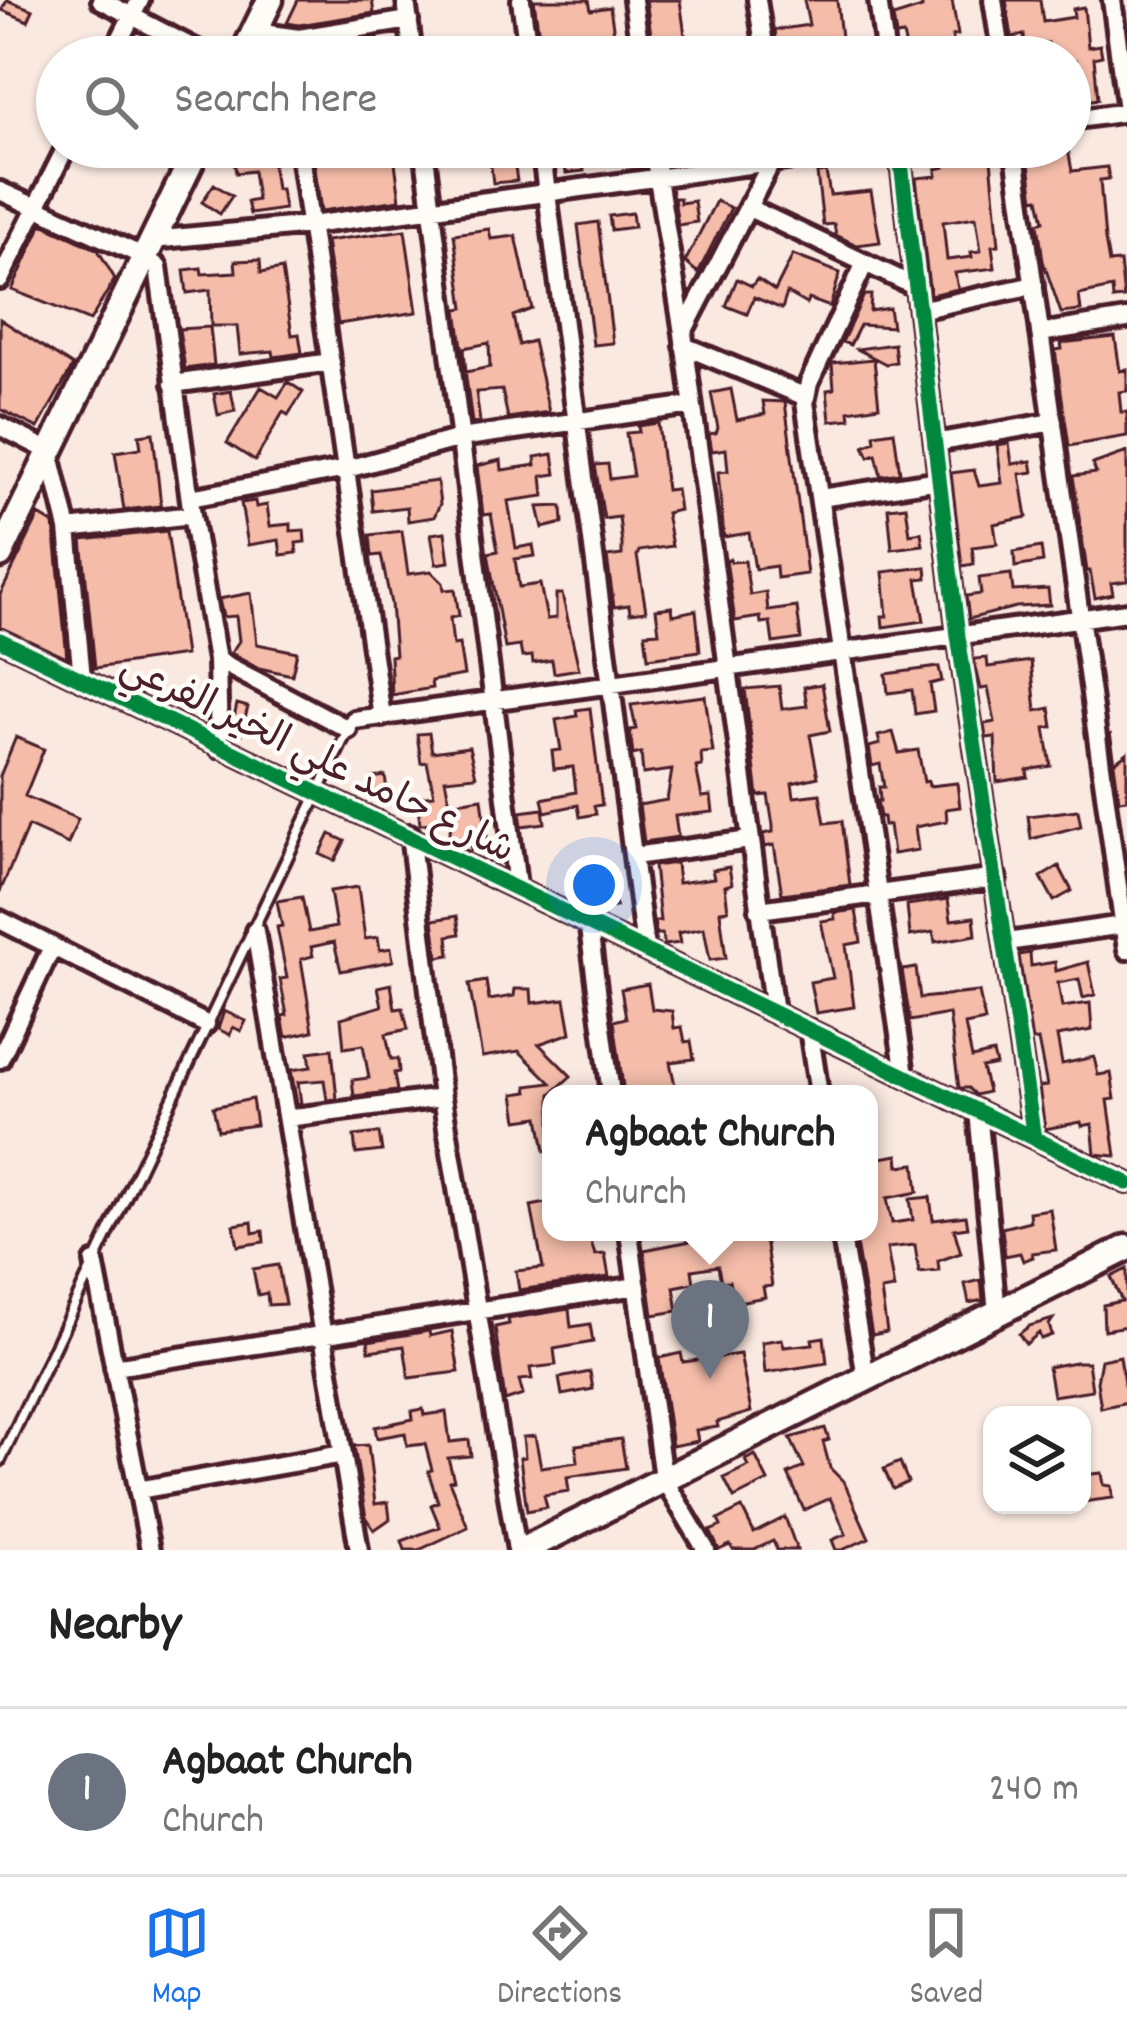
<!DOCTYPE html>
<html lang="en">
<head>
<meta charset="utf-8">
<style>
	:root { --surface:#fff; --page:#f2f2f2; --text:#222; --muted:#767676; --line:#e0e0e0; --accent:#1a73e8 }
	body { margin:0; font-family:Dekko,"Playpen Sans Arabic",sans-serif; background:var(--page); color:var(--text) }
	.controls { position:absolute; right:36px; bottom:36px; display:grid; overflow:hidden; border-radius:24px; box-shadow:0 3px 9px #0004 }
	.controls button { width:108px; height:108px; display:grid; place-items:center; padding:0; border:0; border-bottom:3px solid var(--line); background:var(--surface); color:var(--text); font:60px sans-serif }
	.you { position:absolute; left:594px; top:885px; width:42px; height:42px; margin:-30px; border:9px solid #fff; border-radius:50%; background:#1a73e8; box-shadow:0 0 0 18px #1a73e833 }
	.badge { display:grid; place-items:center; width:78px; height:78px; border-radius:50%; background:var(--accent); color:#fff; font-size:39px; font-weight:700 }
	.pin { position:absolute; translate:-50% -99px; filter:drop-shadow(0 3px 6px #0008) }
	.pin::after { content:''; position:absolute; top:63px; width:42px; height:36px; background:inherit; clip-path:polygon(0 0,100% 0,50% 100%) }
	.popup { position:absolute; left:542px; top:1085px; width:336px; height:156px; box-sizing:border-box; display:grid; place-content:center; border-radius:24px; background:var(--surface); filter:drop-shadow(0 3px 9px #0005); font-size:39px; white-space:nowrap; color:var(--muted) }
	.popup b { font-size:45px; color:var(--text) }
	.popup::after { content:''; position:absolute; left:50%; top:100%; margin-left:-24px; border:24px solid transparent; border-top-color:var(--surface) }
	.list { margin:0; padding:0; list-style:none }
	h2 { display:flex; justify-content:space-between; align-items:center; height:156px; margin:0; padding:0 48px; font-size:51px }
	h2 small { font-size:39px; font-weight:400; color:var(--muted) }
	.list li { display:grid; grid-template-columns:78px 1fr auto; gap:36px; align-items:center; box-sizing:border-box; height:168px; padding:0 48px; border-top:3px solid var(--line) }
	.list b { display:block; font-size:45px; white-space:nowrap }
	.list p { margin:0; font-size:39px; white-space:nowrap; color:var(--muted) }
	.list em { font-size:39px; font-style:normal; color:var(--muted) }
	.icon { flex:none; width:66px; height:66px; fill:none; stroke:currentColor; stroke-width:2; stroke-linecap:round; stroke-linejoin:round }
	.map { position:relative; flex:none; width:1127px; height:1550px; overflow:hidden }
	.search { position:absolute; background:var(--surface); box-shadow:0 3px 9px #0004; left:36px; right:36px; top:36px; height:132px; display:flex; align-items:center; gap:30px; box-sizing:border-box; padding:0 42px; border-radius:66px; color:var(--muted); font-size:45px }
	.sheet { height:324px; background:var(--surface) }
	nav { display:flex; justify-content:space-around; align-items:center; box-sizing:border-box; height:168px; border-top:3px solid var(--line); background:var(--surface); font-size:33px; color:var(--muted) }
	nav a { display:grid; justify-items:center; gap:6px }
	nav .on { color:var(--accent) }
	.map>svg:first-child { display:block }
	.building { fill:#f4bca9; stroke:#4a1f2b; stroke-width:3; fill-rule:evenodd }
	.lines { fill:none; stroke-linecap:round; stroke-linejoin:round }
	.lane-casing { stroke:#4a1f2b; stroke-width:16 }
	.street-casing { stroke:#4a1f2b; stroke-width:26 }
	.secondary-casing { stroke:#4a1f2b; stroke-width:33 }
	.lane { stroke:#fdfcf7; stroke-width:8 }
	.street { stroke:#fdfcf7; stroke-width:16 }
	.secondary { stroke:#fdfcf7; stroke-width:24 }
	.cycleway-casing { stroke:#fdfcf7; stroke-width:22 }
	.cycleway { stroke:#00873e; stroke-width:15 }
	.labels { text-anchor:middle; stroke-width:9; stroke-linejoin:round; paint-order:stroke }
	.street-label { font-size:39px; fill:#4a1f2b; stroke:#fdfcf7 }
</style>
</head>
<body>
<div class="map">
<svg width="1127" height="1550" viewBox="0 0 1127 1550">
	<rect width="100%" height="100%" fill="#fae9e0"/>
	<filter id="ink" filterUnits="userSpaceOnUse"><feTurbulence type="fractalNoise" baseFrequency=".00833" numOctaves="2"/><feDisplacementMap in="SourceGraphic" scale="24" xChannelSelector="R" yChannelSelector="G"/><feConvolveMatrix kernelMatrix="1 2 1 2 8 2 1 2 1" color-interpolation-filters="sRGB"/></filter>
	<g filter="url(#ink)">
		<path class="building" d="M7 0 33 10 28 21 2 10Z
			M298 0H372L374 13 299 25 287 23Z
			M534 0H589L591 10 610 7 616 47 605 49 604 39 571 43 572 53 542 57Z
			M646 0H680L688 57 654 55Z
			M804 0H837L843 57H812L811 50 794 53 792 45 777 47 775 30 809 25Z
			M921 0H952L958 35 952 36 955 57H908L903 35 896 36 893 17 922 8Z
			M1006 0H1040L1043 22 1074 17 1073 9 1084 7 1088 47 1100 45 1102 56 1094 58 1098 99 1081 102 1076 60 1050 57 1048 43 1025 46 1024 35 1012 37Z
			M378 38 381 57H302L299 51Z
			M733 42 735 57H713L712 45Z
			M232 147H270L276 189H281L284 209 250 214 247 202 257 200 253 171 236 173Z
			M312 147H393L400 200 321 211Z
			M468 147H512L517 181 493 183 490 159 470 162Z
			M562 147H602L604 161 583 164 584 171 566 173Z
			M1068 149 1072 171 1107 167 1109 179 1100 180 1105 240 1109 263 1120 262 1124 298 1113 299 1112 288 1079 295 1081 311 1061 313 1043 261 1038 223 1044 221 1039 198 1034 199 1028 157Z
			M991 159 999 245 992 246 995 268 955 273 958 289 930 295 916 178 937 176 936 169 945 167V164ZM976 217 981 251 971 252 972 257 947 260 943 222Z
			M826 172 830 195 871 191 880 242 857 245 836 235 834 224 823 225 817 173Z
			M214 184 232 196 220 214 202 202Z
			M674 198H680V203L694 201 697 222 678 225Z
			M716 201 731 208 698 273 685 262Z
			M632 213 634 227 611 230 609 216Z
			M598 222 613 343 593 345 578 225Z
			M42 224 98 250 115 279 90 321 12 290Z
			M489 229 491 239 516 236 532 309 513 316 519 345 533 341 549 412 508 418 502 390 476 392 480 422 472 423 457 309 464 308 454 234ZM489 343 490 367 466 372 464 348Z
			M405 230 417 312 338 324 326 241Z
			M793 255 840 273 830 307 809 299 806 304 787 293 782 309 754 297 747 314 726 306 737 279 752 286 757 279 775 291Z
			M260 260 261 273 282 269 292 335 299 334 302 353 274 357 273 351 240 354 237 326H211L210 290 187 293 184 270 201 268 202 274 236 272 235 261Z
			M864 295H871L870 311 889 308 892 327 860 325 850 345 842 342Z
			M0 319 73 366 38 428 0 409Z
			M210 327 214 365 185 369 179 329Z
			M1115 337 1120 371 1127 369V391L1119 392 1121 412H1127V436L1069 446 1055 350 1062 349 1061 343Z
			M894 344 896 362 886 364 857 349Z
			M874 359 879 406 849 411 850 419 830 421 827 390 834 389 832 363Z
			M288 382 303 392 288 415 283 412 255 461 227 443 261 387 278 397Z
			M731 389 737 420 765 414 763 401 785 402 807 574 777 578 776 566 755 569 749 533 724 537 718 472 728 471 726 449 712 451 709 434 716 433 718 428 711 393Z
			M231 391 235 411 218 415 214 394Z
			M658 423 666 490 676 489 679 510 666 513 672 546 639 551 637 556 646 611 630 613 629 605 614 607 607 557 622 555V544L619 517 604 519 595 465 608 464 610 479 633 476 626 433 639 432 638 426Z
			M894 431 900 473 881 476 876 454 869 457 864 446 875 441 874 434Z
			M153 433 161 506 124 510 115 452 141 448 139 435Z
			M1009 443 1012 464 1031 461 1033 472 1020 474 1027 517 994 524 997 544 972 547 974 564 962 566 951 473 974 470 979 486 1002 483 997 445Z
			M1127 452V581L1111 583 1113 594 1095 598 1090 571H1087L1073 476 1096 473 1093 464Z
			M553 454 556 474 542 476 544 496 508 501 516 548 533 545 535 556 515 559 519 587 540 584 547 619 556 618V594H562L579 669 554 673 552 660 533 663 532 656 522 657 520 646 505 648 488 553 498 551 491 514 483 515 477 466 501 460 502 470 536 465 535 457Z
			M437 481 440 504 434 517 408 521 407 507 373 511 371 490Z
			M255 501 256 507 267 505 270 526 291 524V531L304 530 305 542 296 543 297 553 281 555 279 540 248 545 241 503Z
			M562 506 563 523 543 528 538 507Z
			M906 506 910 534 921 532 923 545 892 549 888 508Z
			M39 515 54 524 67 658 0 627V595Z
			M167 531 185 655 95 668 82 540Z
			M402 531 408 574 431 571 443 583 444 590 455 589 459 616 450 618 453 645 459 644 464 675 431 681 432 688 392 695 390 656 395 655 391 604 381 555 372 556 370 535Z
			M445 532 449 562 436 564 431 534Z
			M1041 547 1043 562 1015 567 1014 552Z
			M730 559 731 562 745 561 750 595 766 592 768 611 797 607 801 639 773 643 770 622 761 623 760 617 735 621 726 560Z
			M926 567 927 578 917 579 924 621 883 627 882 616H887L883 572Z
			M1011 574 1013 591 1048 589 1050 605 1016 607 969 619 966 596 981 594 979 578Z
			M251 593 257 644 297 652 292 675 259 668 231 653 239 641 236 616 223 617 219 599Z
			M672 607 673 615 696 610 700 651 648 658 645 633 659 632 656 609Z
			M987 658 988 667 1031 661 1036 711 1050 708 1053 727 1045 728 1051 766 1027 770 1028 777 997 782 995 737 986 738 984 724 995 722 988 688 981 689 974 659Z
			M939 667 942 681 930 684 934 711 915 714 912 690 888 693 886 674Z
			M822 684 830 731 810 735 818 777 792 783 794 797 820 794 825 823 842 821 850 885 782 894 774 845 765 847 763 834 773 832V825L768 795 758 796 745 689 779 686 782 709 807 706 804 687Z
			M705 696 713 752 701 753 702 766 696 767 702 797 711 796 713 812 675 816 678 837 644 842 639 805 667 800 672 770 643 774 641 753 633 755 630 730 636 729 631 705Z
			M237 704 248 707 241 734 231 732Z
			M590 708 602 805 594 806 596 814 580 817 578 805 545 812 542 799 576 792 573 767 554 769 552 751 561 750 556 720 577 716 576 710Z
			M893 732 899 753 918 750 924 782 928 781 929 786 957 783 960 807 946 809 947 821 915 827 918 850 893 854 889 825 884 826 883 817H880L877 801H880L879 787H884L880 764 872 766 869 747 880 744 878 736Z
			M429 733 432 752 469 747 476 776 445 779 450 803 482 798 487 837 475 838 470 852 446 841 453 822 420 824 417 797 434 795 427 762 421 763 417 734Z
			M1110 733 1115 762 1127 753V799L1119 800Z
			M16 737 44 749 25 796 78 819 68 844 28 826 0 892V776Z
			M385 776 388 797 375 799 372 778Z
			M543 809 545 823 522 826 520 812Z
			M1078 810 1081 826 1031 839 1028 816Z
			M330 834 345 841 335 861 320 854Z
			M676 863 678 883 714 878 712 870 729 867 732 884 725 886 728 910 720 911 726 958 710 960 704 928 678 933 680 943 664 945 662 934H656L654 921H660L654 866Z
			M1059 866 1072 891 1054 901 1041 877Z
			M608 871 616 907 599 909 594 872Z
			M358 887 365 939 378 937 380 950 391 948 393 961 341 971 334 942 311 947 313 956 301 959 313 1031 286 1037 282 1016 287 1015 280 979 287 978 277 927 282 926 277 901 302 897 309 932 336 927 330 891Z
			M948 899 951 920 974 917 976 935 935 942 933 932 910 936 907 905Z
			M856 910 861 942 846 945 854 1007 816 1013 810 982 833 978 821 921 835 919 834 913Z
			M457 916 460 934 448 936 450 955 438 957 433 920Z
			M1030 953 1031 966 1055 962 1056 971 1088 962 1095 995 1083 998 1079 979 1058 983 1062 1007 1090 1003 1092 1030 1057 1036 1062 1064 1094 1057 1098 1075 1111 1073 1115 1099 1108 1100 1116 1156 1095 1154 1092 1124 1082 1126 1081 1122 1045 1129 1039 1087 1047 1086 1038 1040 1032 1041 1019 955Z
			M916 968 920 998 979 992 985 1021 965 1025 972 1058 993 1053 996 1065 982 1068 988 1092 975 1095 968 1088H959L949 1014 910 1021 902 970Z
			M486 981 489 1000 514 996 515 989H531L532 1003 565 999 571 1033 539 1044 571 1076 551 1094V1151H545L539 1117 518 1120 514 1094 528 1092 527 1086 551 1083 519 1051 482 1057 469 984Z
			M391 984 395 1009 403 1008 408 1029 386 1034 391 1059H398L399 1072 394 1073 397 1091 354 1096 352 1080 369 1078 363 1045 344 1048 341 1018 382 1006 378 987Z
			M648 984 652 1009 672 1011 674 1028 682 1027 685 1042 691 1041 694 1059 670 1062 677 1094H624L614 1021 626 1018 621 989Z
			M224 1011 246 1021 241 1031 233 1027 230 1035 218 1029Z
			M332 1049 337 1099 327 1100 324 1080 298 1082 301 1103 297 1104 291 1070 311 1067 309 1052Z
			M252 1099 256 1125 218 1130 213 1107Z
			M379 1133 382 1151 356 1154 354 1136Z
			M898 1155 899 1166 915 1164 918 1192 887 1198 892 1223 913 1220 910 1199 930 1197 933 1220 966 1216 968 1227 954 1229 961 1253 938 1261 939 1271 919 1273 915 1245 887 1248 894 1289 881 1291 887 1332 872 1335 854 1232H869V1189L874 1176 869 1160Z
			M551 1202V1232H588L595 1255 605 1254 609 1277 519 1290 516 1271 543 1268 531 1206Z
			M1050 1209 1056 1250 1032 1253 1033 1257 1023 1261 1020 1253 1005 1256 1002 1228 1030 1221 1029 1212Z
			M252 1222 253 1233 263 1231 264 1242 238 1246 234 1225Z
			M700 1232H764L772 1286 763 1287 765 1297 733 1303 729 1281 721 1282 718 1266 692 1270 694 1283 674 1287 678 1311 653 1315 644 1250 701 1239Z
			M278 1265 285 1304 268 1305 267 1293 258 1295 253 1269Z
			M1127 1269V1326L1104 1330 1103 1305 1122 1301 1111 1277Z
			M981 1280 983 1300 969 1303 965 1284Z
			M569 1309 571 1327 590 1324 593 1342 554 1349 556 1365 530 1368 532 1379 519 1380 523 1395 505 1401 495 1327 509 1324 508 1319Z
			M1053 1319 1049 1325 1052 1335 1041 1339 1039 1333 1026 1344 1019 1334 1029 1326Z
			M429 1331 430 1336 452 1331 459 1372 409 1378 404 1346 369 1351 368 1341Z
			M824 1337 827 1363 765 1373 762 1342 782 1339 784 1347 813 1344 812 1339Z
			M681 1353 683 1362 740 1354 751 1412 717 1422 718 1427 696 1430 698 1441 672 1446 659 1358Z
			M1120 1356 1127 1402 1101 1408 1097 1382 1101 1360Z
			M1075 1362H1088L1092 1390 1053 1396 1048 1367Z
			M590 1372 593 1389 562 1395 559 1378Z
			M423 1409 424 1415 446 1412 450 1442 469 1440 471 1456 448 1458 454 1480 449 1481 468 1527 419 1550H405L402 1541 440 1527 431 1505 438 1502 428 1471 432 1470 425 1444 407 1446 405 1433 377 1438 375 1427 413 1419 412 1411Z
			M825 1428 829 1440 823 1442 830 1468 844 1482 869 1538 842 1550H836L832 1540 846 1534 830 1498 804 1510 788 1474 804 1467 790 1438Z
			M535 1436 541 1467 578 1462 576 1445 621 1439 626 1468 567 1477 569 1491 544 1495 547 1507 527 1511 520 1458 525 1457 523 1437Z
			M368 1445 375 1504 388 1502 390 1519 374 1530 366 1518 354 1446Z
			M755 1455 768 1481 734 1498 724 1478 748 1466 745 1460Z
			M900 1462 908 1482 893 1489 884 1469Z
			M1102 1473 1104 1485 1112 1486 1113 1498 1082 1502V1475Z
			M742 1508 754 1533 785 1517 797 1550H777L773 1541 754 1550H733L730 1545 719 1550 710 1531 721 1526 718 1520Z"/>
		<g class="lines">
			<g class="lane-casing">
				<path id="lane" d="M0 1461 347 732"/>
			</g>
			<g class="street-casing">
				<path id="street" d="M101 0 211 57
					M406 0 413 57
					M521 0 529 57
					M633 0 641 57
					M757 0 766 57
					M878 0 886 57
					M993 0 1002 57
					M1112 0 1127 110
					M255 32 299 38 409 20
					M111 57 140 0
					M472 57 528 50
					M1070 120 1127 112
					M299 147 382 717
					M424 147 517 886
					M541 147 645 948
					M653 147 683 333 774 1012
					M899 147 958 636 1034 1138
					M1014 147 1127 950
					M0 191 145 257 158 267 192 515 217 660 219 747
					M749 208 918 288
					M152 240 311 225 881 147
					M865 263 809 383 805 402 905 1075
					M0 280 66 147
					M919 310 1034 285
					M683 332 771 163
					M1040 333 1127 319
					M684 346 806 397
					M173 384 331 362
					M0 426 49 451 68 529 82 678
					M935 443 1053 422
					M190 498 347 469 460 438 692 405
					M820 498 940 480
					M68 529 192 515
					M0 640 1127 1183
					M217 660 348 729
					M354 720 1127 612
					M410 834 442 1098 517 1550
					M634 856 750 840
					M759 910 997 878
					M0 920 206 1024
					M588 921 611 1094
					M255 931 359 1550
					M1007 942 1123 925
					M809 1029 819 1094
					M0 1059 52 947
					M978 1111 997 1313
					M287 1118 442 1098
					M629 1232 663 1478 706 1550
					M841 1232 866 1377
					M94 1262 150 1550
					M114 1367 637 1286
					M138 1490 343 1454"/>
			</g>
			<g class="secondary-casing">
				<path id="secondary" d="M242 57 270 0
					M0 555 198 147
					M523 1550 1127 1248"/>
			</g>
			<use href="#lane" class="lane"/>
			<use href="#street" class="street"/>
			<use href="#secondary" class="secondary"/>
			<g class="cycleway-casing">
				<path id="cycleway" d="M899 147 958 636 1034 1138
					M0 640 1127 1183"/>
			</g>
			<use href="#cycleway" class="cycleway"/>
		</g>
	</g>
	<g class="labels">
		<g class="street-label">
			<text transform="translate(319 755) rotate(26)" y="14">شارع حامد علي الخير الفرعي</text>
		</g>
	</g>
</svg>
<div class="controls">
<button><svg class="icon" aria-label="layers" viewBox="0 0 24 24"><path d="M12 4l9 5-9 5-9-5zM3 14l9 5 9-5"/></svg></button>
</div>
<div class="you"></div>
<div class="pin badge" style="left:710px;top:1379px;background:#6b7280">1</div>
<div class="popup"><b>Agbaat Church</b>Church</div>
<div class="search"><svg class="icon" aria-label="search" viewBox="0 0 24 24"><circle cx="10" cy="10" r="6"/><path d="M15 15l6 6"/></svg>Search here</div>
</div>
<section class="sheet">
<h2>Nearby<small></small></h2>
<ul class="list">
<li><span class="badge" style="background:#6b7280">1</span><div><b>Agbaat Church</b><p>Church</p></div><em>240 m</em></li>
</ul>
</section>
<nav>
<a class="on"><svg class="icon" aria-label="map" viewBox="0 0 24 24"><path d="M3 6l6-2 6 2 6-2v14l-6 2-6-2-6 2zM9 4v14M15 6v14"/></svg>Map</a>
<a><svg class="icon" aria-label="directions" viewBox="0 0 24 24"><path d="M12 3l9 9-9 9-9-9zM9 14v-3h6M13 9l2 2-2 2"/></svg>Directions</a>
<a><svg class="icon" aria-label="saved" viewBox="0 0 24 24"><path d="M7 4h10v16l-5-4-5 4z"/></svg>Saved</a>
</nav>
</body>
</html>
